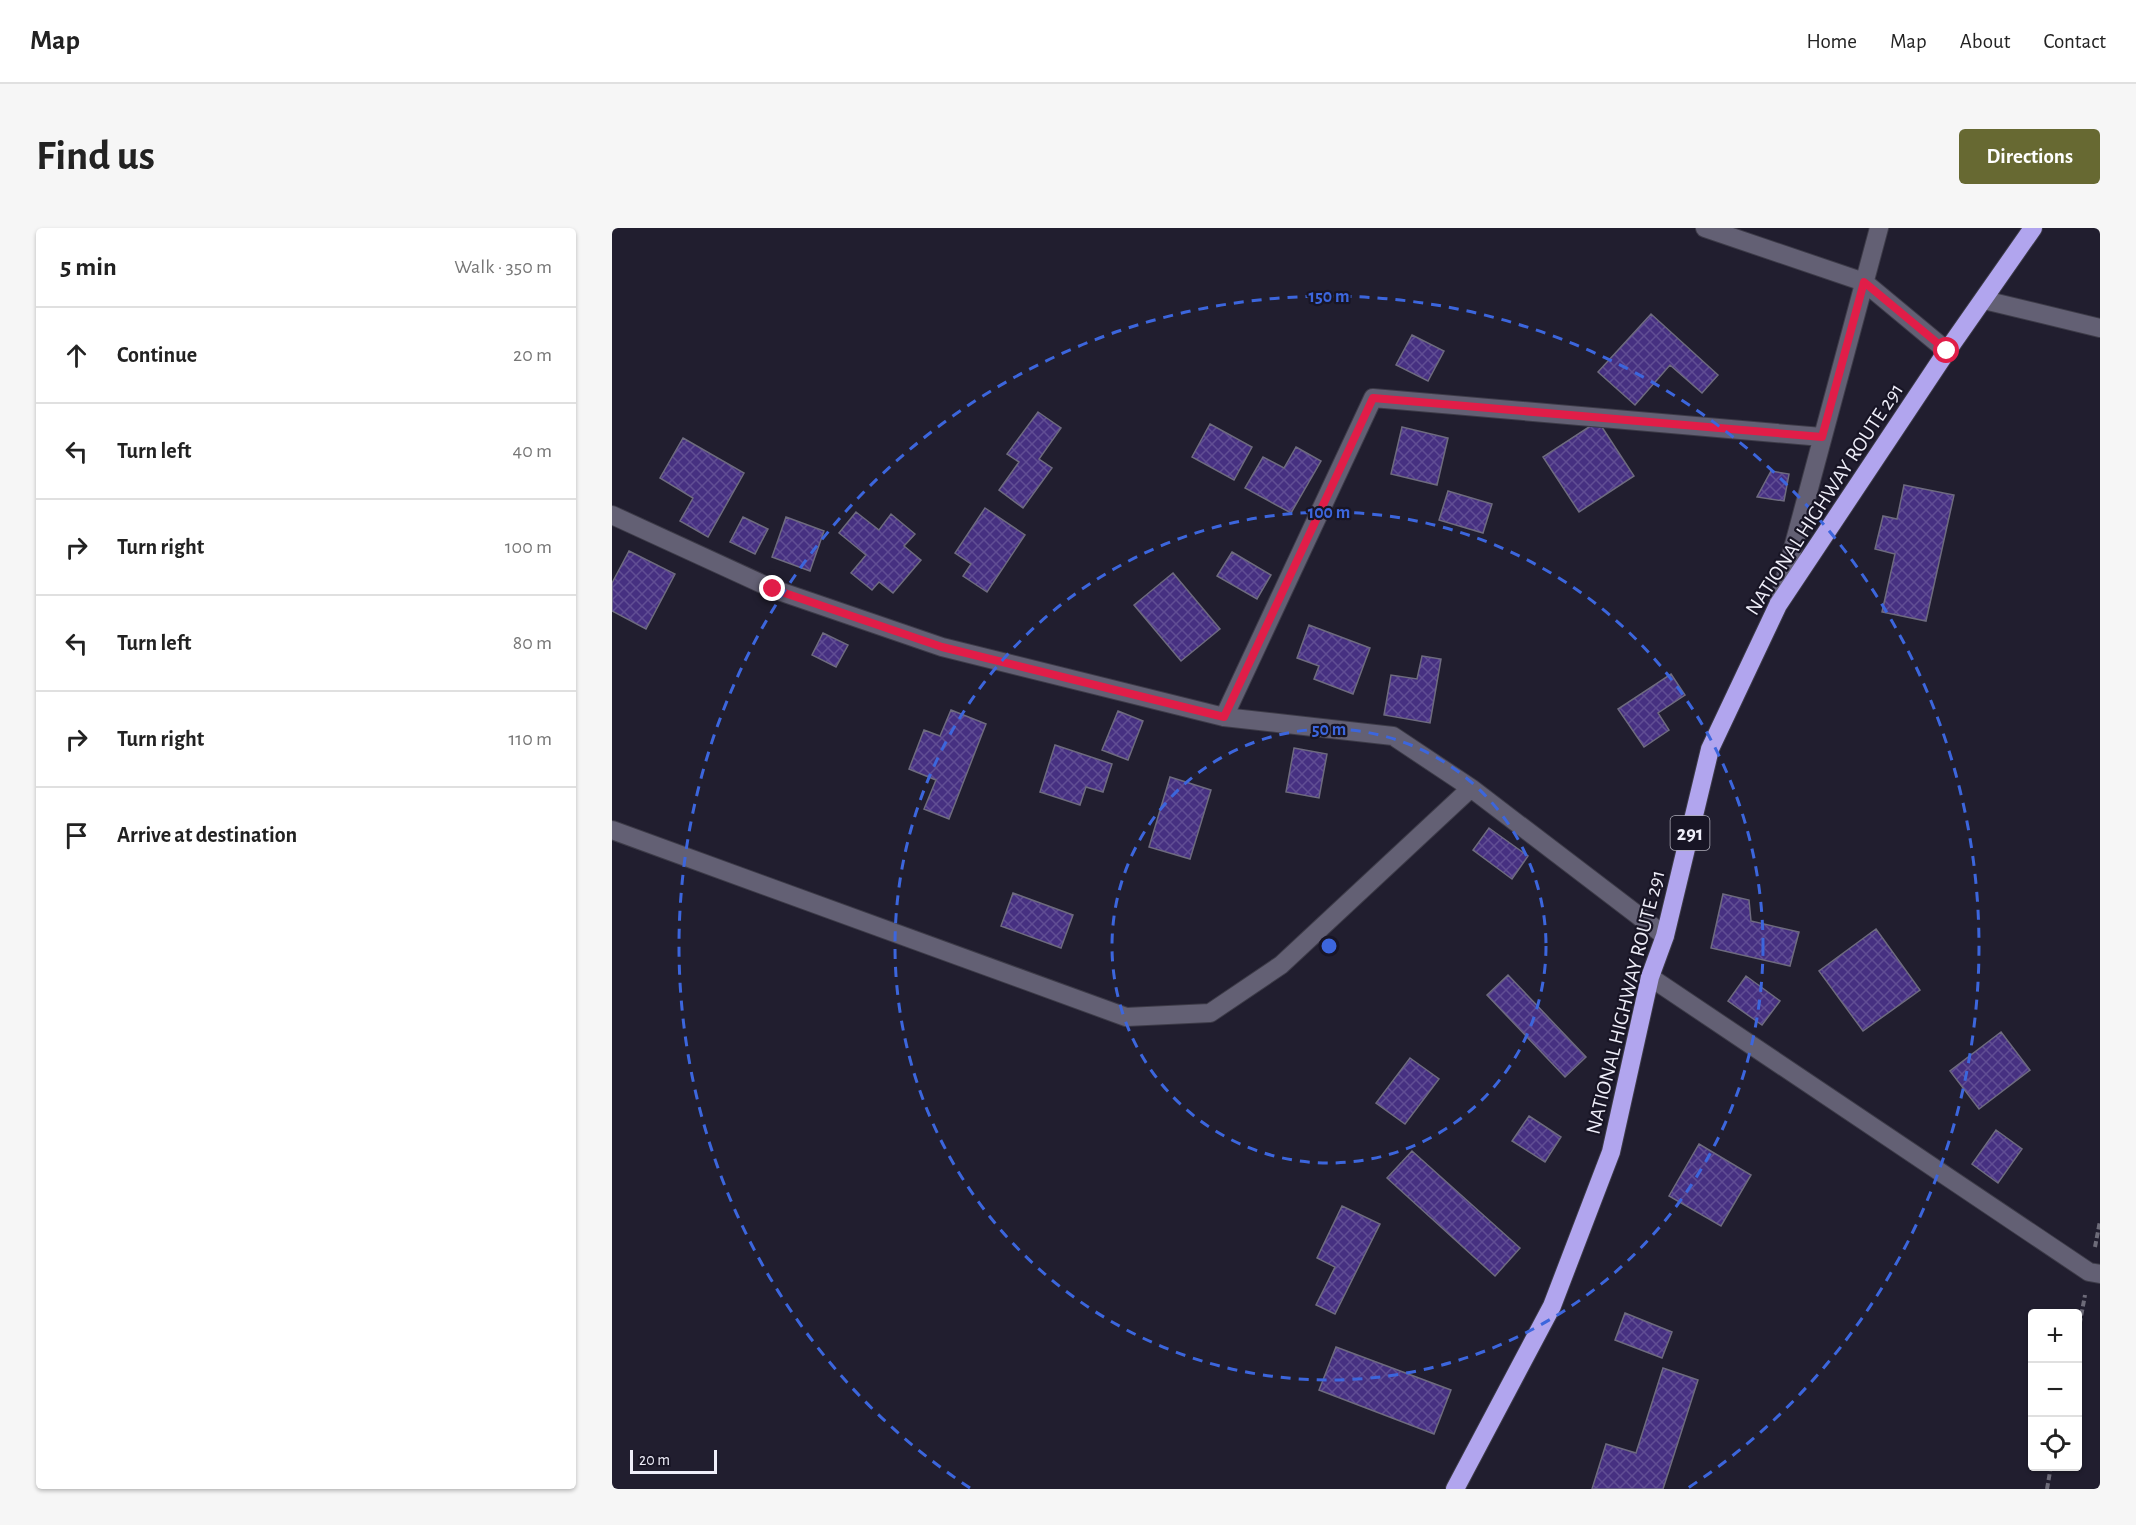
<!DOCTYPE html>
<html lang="en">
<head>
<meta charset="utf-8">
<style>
	:root { --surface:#fff; --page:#f6f6f6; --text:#222; --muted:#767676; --line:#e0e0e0; --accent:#676932 }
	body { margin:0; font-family:"Alegreya Sans",sans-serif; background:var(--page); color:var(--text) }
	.controls { position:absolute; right:18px; bottom:18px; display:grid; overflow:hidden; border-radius:6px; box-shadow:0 2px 4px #0004 }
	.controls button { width:54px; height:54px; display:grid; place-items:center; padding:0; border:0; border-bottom:2px solid var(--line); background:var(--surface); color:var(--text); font:30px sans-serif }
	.scale { position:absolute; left:18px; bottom:15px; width:87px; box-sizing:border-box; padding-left:6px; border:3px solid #efeef9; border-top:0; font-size:16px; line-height:21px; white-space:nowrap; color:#efeef9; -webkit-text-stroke:4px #181525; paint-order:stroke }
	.stop { position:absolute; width:18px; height:18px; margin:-14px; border:4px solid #e11d48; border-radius:50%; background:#fff }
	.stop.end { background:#e11d48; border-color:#fff; box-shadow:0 2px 6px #0008 }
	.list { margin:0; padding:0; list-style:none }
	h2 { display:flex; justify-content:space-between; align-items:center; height:78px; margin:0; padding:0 24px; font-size:26px }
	h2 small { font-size:20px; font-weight:400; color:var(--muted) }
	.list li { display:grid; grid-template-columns:39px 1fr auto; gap:18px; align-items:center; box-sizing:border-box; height:96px; padding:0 24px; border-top:2px solid var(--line) }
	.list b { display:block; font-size:22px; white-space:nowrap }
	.list em { font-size:20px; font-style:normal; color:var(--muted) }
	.icon { flex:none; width:33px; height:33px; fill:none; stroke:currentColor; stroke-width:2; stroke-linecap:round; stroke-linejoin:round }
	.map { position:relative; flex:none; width:1488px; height:1261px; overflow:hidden; border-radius:6px }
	header { display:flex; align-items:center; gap:36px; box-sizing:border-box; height:84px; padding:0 30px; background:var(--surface); border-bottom:2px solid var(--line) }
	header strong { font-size:28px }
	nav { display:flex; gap:33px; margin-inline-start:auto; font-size:21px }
	.intro { display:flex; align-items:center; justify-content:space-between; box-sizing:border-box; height:144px; padding:0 36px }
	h1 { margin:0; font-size:42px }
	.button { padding:15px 27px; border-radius:6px; background:var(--accent); color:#fff; font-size:21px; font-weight:700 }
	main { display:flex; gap:36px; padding:0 36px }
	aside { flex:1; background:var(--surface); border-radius:6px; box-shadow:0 2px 4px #0004 }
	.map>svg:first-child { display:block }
	.building { fill:url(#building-cross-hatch); stroke:#6e6b7f; stroke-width:1.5 }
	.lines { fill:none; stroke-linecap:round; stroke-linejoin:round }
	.street-casing { stroke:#3d3b48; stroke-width:20 }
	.highway-casing { stroke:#3d3b48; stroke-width:20 }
	.path { stroke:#6d6b79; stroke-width:4; stroke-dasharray:6 3; stroke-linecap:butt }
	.street { stroke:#636074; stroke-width:18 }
	.highway { stroke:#b1a5ee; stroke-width:18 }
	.route { stroke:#e11d48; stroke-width:8 }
	.ring { fill:none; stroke:#3c66dd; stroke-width:3; stroke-dasharray:10 8 }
	.labels { text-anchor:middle; stroke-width:4.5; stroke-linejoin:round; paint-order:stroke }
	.shield { fill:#181525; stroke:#aeadb9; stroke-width:1.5 }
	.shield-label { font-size:20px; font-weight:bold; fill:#efeef9 }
	.street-label { font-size:21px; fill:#efeef9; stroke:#181525 }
	.centre { fill:#3c66dd; stroke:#181525; stroke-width:3 }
	.ring-label { font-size:18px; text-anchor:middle; font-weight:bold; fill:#3c66dd; stroke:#181525; stroke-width:4.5; stroke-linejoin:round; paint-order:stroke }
</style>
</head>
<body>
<header>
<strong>Map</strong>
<nav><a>Home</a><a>Map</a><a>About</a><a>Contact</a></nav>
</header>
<div class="intro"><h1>Find us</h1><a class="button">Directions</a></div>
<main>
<aside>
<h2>5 min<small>Walk · 350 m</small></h2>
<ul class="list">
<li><svg class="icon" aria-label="ahead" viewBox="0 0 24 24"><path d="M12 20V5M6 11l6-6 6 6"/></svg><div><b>Continue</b></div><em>20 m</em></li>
<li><svg class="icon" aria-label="left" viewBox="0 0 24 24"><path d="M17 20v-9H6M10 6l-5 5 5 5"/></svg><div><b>Turn left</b></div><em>40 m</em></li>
<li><svg class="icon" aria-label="right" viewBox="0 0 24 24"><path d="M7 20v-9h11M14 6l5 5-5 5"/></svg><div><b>Turn right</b></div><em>100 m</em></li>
<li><svg class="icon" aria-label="left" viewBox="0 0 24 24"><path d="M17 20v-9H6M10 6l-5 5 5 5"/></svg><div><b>Turn left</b></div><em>80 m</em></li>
<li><svg class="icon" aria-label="right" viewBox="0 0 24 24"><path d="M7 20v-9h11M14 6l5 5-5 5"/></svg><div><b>Turn right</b></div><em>110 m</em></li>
<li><svg class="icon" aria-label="arrive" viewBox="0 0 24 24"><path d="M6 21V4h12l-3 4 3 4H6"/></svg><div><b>Arrive at destination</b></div></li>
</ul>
</aside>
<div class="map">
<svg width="1488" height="1261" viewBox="0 0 1488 1261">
	<defs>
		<pattern id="building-cross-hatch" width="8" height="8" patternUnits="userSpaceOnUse" patternTransform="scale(1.5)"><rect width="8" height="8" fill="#463081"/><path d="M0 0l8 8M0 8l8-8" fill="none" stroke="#614e94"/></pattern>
	</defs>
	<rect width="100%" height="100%" fill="#211e2f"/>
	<path class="building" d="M1039 86 1106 147 1090 165 1058 137 1023 177 986 144Z
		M800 107 832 123 816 153 784 137Z
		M426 184 449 200 427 231 440 240 411 280 387 262 407 234 395 226Z
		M986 193 1022 248 967 284 931 229Z
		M598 196 640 219 622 252 580 229Z
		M790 199 836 210 825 257 779 246Z
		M71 210 132 245 96 309 68 293 81 270 48 250Z
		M684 219 709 233 679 285 633 260 651 229 672 240Z
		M1159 243 1177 246 1172 273 1145 269Z
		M1292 257 1342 267 1314 393 1270 384 1283 326 1263 321 1271 288 1285 291Z
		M836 263 880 276 871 305 827 292Z
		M373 280 413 307 375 364 351 348 359 336 343 325Z
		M244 284 267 302 279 286 303 306 292 318 309 332 281 365 267 354 260 362 239 345 254 327 227 305Z
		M131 289 156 301 143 326 118 314Z
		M174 289 212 303 198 343 160 329Z
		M17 323 63 346 34 401 0 383V355Z
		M620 324 659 347 645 371 605 348Z
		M561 345 608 401 569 433 522 377Z
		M697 397 758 420 741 466 702 451 707 438 685 430Z
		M211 405 236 417 224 439 200 427Z
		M810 428 829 431 818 495 772 487 779 447 805 451Z
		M1059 446 1073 467 1046 485 1057 502 1032 519 1006 481Z
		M339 482 374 496 337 591 312 581 324 552 297 541 312 502 328 508Z
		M506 483 531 493 516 532 490 522Z
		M443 517 500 536 491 564 474 559 468 577 428 564Z
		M682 520 715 526 707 570 674 564Z
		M558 549 599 562 578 631 537 619Z
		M877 600 916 628 900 651 861 622Z
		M401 665 461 687 449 720 389 698Z
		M1111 666 1137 672 1139 693 1187 704 1178 738 1099 720Z
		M1264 701 1308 762 1251 803 1207 743Z
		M896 747 974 829 953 849 875 767Z
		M1134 748 1168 773 1150 797 1116 773Z
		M1389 804 1418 842 1367 881 1338 843Z
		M798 830 827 851 793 896 764 875Z
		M917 888 949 909 933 934 900 913Z
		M1384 902 1410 921 1386 955 1360 936Z
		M1087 916 1139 947 1109 998 1057 968Z
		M800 923 908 1020 883 1048 775 950Z
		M730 978 768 996 723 1086 704 1077 723 1039 705 1030Z
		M1013 1085 1060 1104 1050 1130 1003 1112Z
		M724 1119 839 1162 822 1206 707 1162Z
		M1051 1140 1086 1152 1051 1261H980L994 1216 1024 1225Z"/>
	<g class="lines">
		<g class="street-casing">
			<path id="street" d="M1093 0 1252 54 1335 123
				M1372 72 1488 100
				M0 287 161 361 330 419 612 489 781 508 859 560 1053 708
				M1167 372 1267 0
				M612 489 761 170 1210 209
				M0 602 514 789 598 785 669 737 859 560
				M1038 749 1477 1044 1488 1046"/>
		</g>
		<g class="highway-casing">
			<path id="highway" d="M843 1261 940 1078 999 924 1038 749 1053 708 1098 521 1166 377 1335 123 1421 0"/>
		</g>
		<path class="path" d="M1483 1019 1488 993
			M1466 1105 1473 1067
			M1435 1261 1439 1238"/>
		<use href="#street" class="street"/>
		<use href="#highway" class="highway"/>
	</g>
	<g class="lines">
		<path class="route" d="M161 361 330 419 612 489 761 170 1210 209 1252 54 1335 123"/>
	</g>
	<g class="ring">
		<circle cx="717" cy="718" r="217"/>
		<circle cx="717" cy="718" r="434"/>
		<path d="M358 1260A650 650 0 1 1 1076 1260"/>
	</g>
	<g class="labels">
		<rect class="shield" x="1058.5" y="588" width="39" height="34" rx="4.5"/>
		<g class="shield-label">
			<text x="1078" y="612">291</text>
		</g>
		<g class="street-label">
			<text transform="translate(1212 271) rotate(-57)" y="7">NATIONAL HIGHWAY ROUTE 291</text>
			<text transform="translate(1013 774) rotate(-76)" y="7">NATIONAL HIGHWAY ROUTE 291</text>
		</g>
	</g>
	<circle cx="717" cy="718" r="9" class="centre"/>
	<g class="ring-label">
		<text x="717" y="74">150 m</text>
		<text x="717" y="290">100 m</text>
		<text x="717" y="507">50 m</text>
	</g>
</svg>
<div class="controls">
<button>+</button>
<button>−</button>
<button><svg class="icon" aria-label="locate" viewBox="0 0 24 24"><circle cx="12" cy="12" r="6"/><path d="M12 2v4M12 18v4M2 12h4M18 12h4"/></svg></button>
</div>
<div class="scale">20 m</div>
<div class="stop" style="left:1335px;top:123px"></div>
<div class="stop end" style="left:161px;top:361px"></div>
</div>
</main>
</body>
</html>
